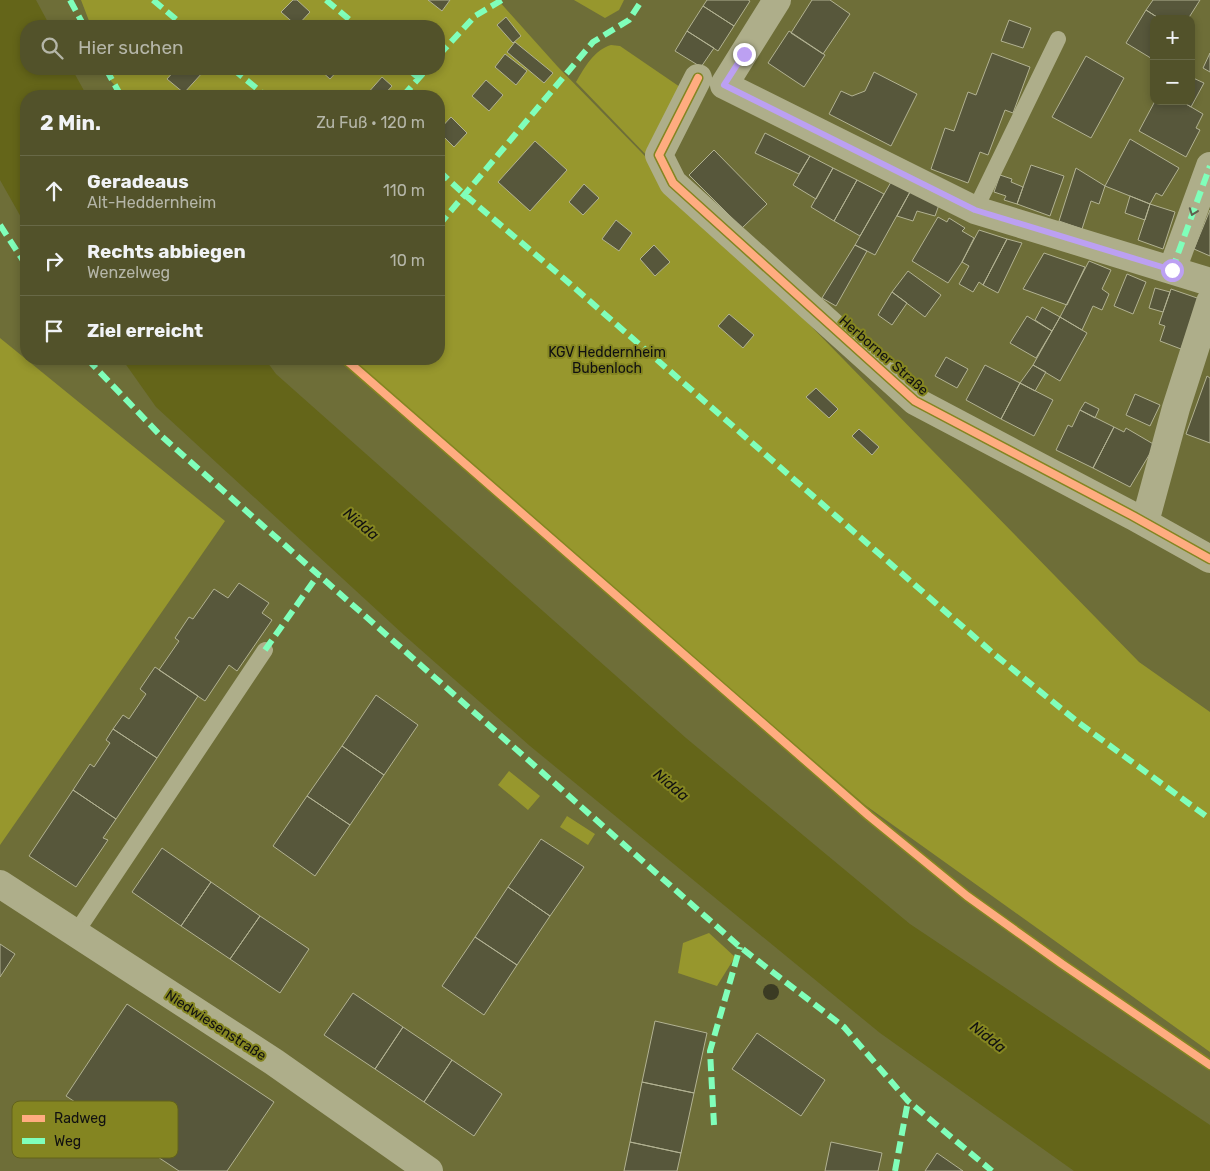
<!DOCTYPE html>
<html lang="de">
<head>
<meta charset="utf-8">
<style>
	:root { --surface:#52522a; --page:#585832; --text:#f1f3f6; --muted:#b5b6a8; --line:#686947 }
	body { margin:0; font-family:Rubik,sans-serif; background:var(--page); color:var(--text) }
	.controls { position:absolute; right:15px; top:15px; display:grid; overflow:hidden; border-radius:10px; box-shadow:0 2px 8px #0003 }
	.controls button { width:45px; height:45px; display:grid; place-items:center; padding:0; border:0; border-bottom:1px solid var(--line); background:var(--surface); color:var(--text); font:25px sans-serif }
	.stop { position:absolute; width:15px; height:15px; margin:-11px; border:4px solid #bca0f2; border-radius:50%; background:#fff }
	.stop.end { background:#bca0f2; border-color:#fff; box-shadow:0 1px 5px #0008 }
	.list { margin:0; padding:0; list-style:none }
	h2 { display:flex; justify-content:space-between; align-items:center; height:65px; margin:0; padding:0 20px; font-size:21px }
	h2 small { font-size:16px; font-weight:400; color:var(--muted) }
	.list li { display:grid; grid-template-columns:32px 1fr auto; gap:15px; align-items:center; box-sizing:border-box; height:70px; padding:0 20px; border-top:1px solid var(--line) }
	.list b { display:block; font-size:19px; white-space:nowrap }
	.list p { margin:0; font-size:16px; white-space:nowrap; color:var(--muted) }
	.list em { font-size:16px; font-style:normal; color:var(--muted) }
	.icon { flex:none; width:28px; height:28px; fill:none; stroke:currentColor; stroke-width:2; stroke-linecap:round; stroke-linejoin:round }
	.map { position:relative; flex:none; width:1210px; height:1171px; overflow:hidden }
	.search { position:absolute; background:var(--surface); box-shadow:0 2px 8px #0003; left:20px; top:20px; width:425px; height:55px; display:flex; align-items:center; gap:12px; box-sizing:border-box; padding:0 18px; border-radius:20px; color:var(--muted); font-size:19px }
	.panel { position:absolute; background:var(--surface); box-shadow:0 2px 8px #0003; left:20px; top:90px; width:425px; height:275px; border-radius:20px }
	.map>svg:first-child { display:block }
	.green { fill:#97972d }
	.water { fill:#646519 }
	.building { fill:#57573b; stroke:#b2b292 }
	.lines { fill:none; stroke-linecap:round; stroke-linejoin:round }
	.service { stroke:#aeae8a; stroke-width:16 }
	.minor { stroke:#aeae8a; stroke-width:28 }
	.quiet { stroke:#80ffba; stroke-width:6; stroke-dasharray:12 6; stroke-linecap:butt }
	.cycleway-casing { stroke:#848521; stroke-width:11 }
	.cycleway { stroke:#ffac80; stroke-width:8 }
	.tree { fill:#3b3b23 }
	.oneway { stroke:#60604e }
	.route { stroke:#bca0f2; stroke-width:6 }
	.labels { text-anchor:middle; stroke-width:4; stroke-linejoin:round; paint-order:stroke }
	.park-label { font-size:14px; fill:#111; stroke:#848521 }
	.street-label { font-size:14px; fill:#111; stroke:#848521 }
	.water-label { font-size:15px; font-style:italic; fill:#111; stroke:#848521 }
	.key { fill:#848521; stroke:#62621c; stroke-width:1 }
	.key-label { font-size:14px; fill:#111 }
</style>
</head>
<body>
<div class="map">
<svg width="1210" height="1171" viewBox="0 0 1210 1171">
	<rect width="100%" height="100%" fill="#6e6e38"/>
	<path class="green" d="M81 0H498L558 67 1139 662 1210 712V1052L865 805 348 359H439V96H124L111 81 107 69H439V26H91Z
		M574 0H624L619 10 605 18Z
		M611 45 620 46 680 87 651 160 576 82C585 67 594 50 611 45Z
		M0 338 225 521 0 845Z
		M509 771 540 796 528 810 498 785Z
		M567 816 595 834 588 845 560 827Z
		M709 933 735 957 717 986 678 973 683 943Z"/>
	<path class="water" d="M0 0H36L50 26H26V69H72L87 96H26V226L0 180Z
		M122 359H265L276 374 686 738 910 924 1210 1125V1171H1074L880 1033 530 746 404 635 156 407Z"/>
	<path class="building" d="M293 0H297L310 12 297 26 281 12Z
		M428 0H450L442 11Z
		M707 0H748L750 1 734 26 703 6Z
		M812 0H830L850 14 823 54 791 33Z
		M1153 0H1200L1188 19H1160L1146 10Z
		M703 6 734 26 718 51 687 31Z
		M1146 10 1160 19H1154V60L1126 43Z
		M506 17 521 36 513 43 497 25Z
		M1009 20 1031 28 1023 48 1001 41Z
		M687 31 714 48 701 67 675 51Z
		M789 31 825 55 804 87 768 63Z
		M515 42 553 73 544 83 507 52Z
		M992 53 1030 67 1013 113 1005 110 988 155 980 152 968 183 931 169 945 128 954 131 968 92 976 95Z
		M1210 53V72L1203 68Z
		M505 54 527 71 516 85 495 67Z
		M1086 56 1124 78 1091 138 1052 117Z
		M176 69H199L203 72 184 93 167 79Z
		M319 69H339L330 79Z
		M874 72 917 94 891 146 829 114 841 91 852 96 865 91Z
		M382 77 392 86 383 96H370L367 94Z
		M1191 77 1204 83 1191 107 1181 101H1191Z
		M486 80 503 95 489 111 472 96Z
		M1155 101H1181L1203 114 1196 128 1200 130 1186 157 1139 131Z
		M451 117 467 133 454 147 439 132V130Z
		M765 133 810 156 799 174 755 153Z
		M1130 139 1179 168 1162 196 1156 193 1150 204 1105 186Z
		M535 141 567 170 530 211 498 182Z
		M714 150 767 204 742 228 689 175Z
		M810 156 833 168 816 199 793 185Z
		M1031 165 1064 176 1050 216 1017 204Z
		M833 168 857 180 834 221 811 207Z
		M1076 168 1105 186 1099 204 1091 201 1082 229 1059 221Z
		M1000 175 1012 179 1011 182 1023 187 1017 204 1004 200 1006 196 994 192Z
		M857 180 884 194 860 236 834 221Z
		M891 182 910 192 875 255 855 245Z
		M584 184 599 198 583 215 569 202Z
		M910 192 940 202 935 216 917 211 913 221 897 216Z
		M1130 196 1150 204 1145 220 1125 213Z
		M1150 204 1175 212 1163 249 1138 240Z
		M1210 210V256L1194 249Z
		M938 217 947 222 949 218 965 228 962 231 974 238 962 262 948 283 912 261Z
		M616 220 632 233 619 251 602 239Z
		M979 230 1007 239 983 285 979 282 973 292 959 284 969 266 962 262Z
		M1007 239 1022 243 998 293 983 285Z
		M654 245 670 262 655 276 640 259Z
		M855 245 867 251 836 306 822 298Z
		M1044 253 1085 267 1067 305 1023 289Z
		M1089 261 1111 270 1102 289 1109 294 1102 310 1093 306 1082 330 1060 317Z
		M908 271 941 295 925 317 892 292Z
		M1127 274 1146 282 1133 314 1114 306Z
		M1155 288 1170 292 1163 312 1149 308Z
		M1171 289 1200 299 1181 349 1160 341 1165 326 1159 324Z
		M892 292 907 303 892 325 878 315Z
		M1042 307 1060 317 1052 331 1035 320Z
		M729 314 754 335 743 348 718 326Z
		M1027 316 1052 331 1036 358 1010 343Z
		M1060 317 1087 333 1060 381 1033 365Z
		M946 357 968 369 957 388 935 376Z
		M985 365 1020 383 1001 419 966 400Z
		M1033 365 1046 372 1035 391 1020 383Z
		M1207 376 1210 378V443L1186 434Z
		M1020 383 1053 400 1034 436 1001 419Z
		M816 388 838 409 829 418 806 397Z
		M1135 394 1160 405 1150 426 1126 415Z
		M1085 402 1099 409 1095 418 1080 410Z
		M1080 410 1114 427 1093 468 1056 450 1068 425 1072 427Z
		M1114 427 1124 432 1126 428 1155 445 1130 487 1093 468Z
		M859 429 879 447 872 455 852 436Z
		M239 583 269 603 262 613 272 620 237 671 229 665 205 701 159 670 179 641 175 638 189 617 193 619 214 589 228 598Z
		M155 667 198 696 157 758 113 729 123 715 129 719 146 694 140 689Z
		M376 695 418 725 384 775 342 746Z
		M113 729 157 758 116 819 73 790 90 764 94 767 110 743 106 740Z
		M342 746 384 775 350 825 307 796Z
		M73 790 116 819 103 838 108 840 76 887 29 856Z
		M307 796 350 825 315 876 273 846Z
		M541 839 584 867 550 916 508 887Z
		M162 848 211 882 181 926 132 892Z
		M211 882 260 916 230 959 181 926Z
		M508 887 550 916 517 965 475 937Z
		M260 916 309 949 280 993 230 959Z
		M475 937 517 965 484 1015 442 986Z
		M0 944 15 954 0 977Z
		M353 993 403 1027 375 1069 324 1035Z
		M127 1004 274 1102 227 1171H179L66 1096Z
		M655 1021 707 1033 694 1093 642 1082Z
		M403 1027 452 1060 424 1102 375 1069Z
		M757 1033 825 1080 801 1116 732 1069Z
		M452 1060 502 1094 474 1136 424 1102Z
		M642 1082 694 1093 681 1153 630 1142Z
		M630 1142 681 1153 677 1171H624Z
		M831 1142 882 1153 878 1171H825Z
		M937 1153 963 1171H925Z"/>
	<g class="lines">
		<path class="service" d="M975 210 1058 39
			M75 934 265 650"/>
		<path class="minor" d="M777 0 724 85 975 210 1210 282
			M698 78 659 155 673 183 915 401 1133 516 1210 559
			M1172 270 1210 166
			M1145 522 1176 408 1210 302
			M0 884 274 1062 429 1171"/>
		<path class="quiet" d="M70 0 84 26
			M153 0 184 26
			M326 0 357 26
			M439 55 475 16 502 0
			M106 69 121 96
			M233 69 266 96
			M408 69 419 78
			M403 96 427 69
			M439 171 465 195 561 276 994 654 1079 723 1210 819
			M0 225 26 265
			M439 225 593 42 629 20 642 0
			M1172 270 1210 166
			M88 359 93 365 159 434 740 947 844 1027 908 1101 992 1171
			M265 650 318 575
			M714 1125 710 1051 740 947
			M895 1171 908 1101"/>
		<g class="cycleway-casing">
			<path id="cycleway" d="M698 78 659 155 673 183 915 401 1133 516 1210 559
				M345 359 869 816 967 896 1062 964 1210 1065"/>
		</g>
		<use href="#cycleway" class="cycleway"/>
	</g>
	<circle class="tree" cx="771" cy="992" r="8"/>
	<defs><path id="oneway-chevron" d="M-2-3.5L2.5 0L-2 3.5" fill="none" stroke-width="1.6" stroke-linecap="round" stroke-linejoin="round" transform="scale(1.25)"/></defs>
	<use class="oneway" href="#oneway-chevron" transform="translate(1193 212) rotate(110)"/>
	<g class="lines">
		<path class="route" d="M744 54 724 85 975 210 1172 270"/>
	</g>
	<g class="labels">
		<g class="park-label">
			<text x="607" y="357">KGV Heddernheim<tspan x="607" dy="16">Bubenloch</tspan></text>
		</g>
		<g class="street-label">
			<text transform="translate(884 355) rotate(41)" y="5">Herborner Straße</text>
			<text transform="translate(216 1025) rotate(33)" y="5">Niedwiesenstraße</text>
		</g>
		<g class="water-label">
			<text transform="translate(361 524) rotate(40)" y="5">Nidda</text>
			<text transform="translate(671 785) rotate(40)" y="5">Nidda</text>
			<text transform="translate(988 1037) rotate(38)" y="5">Nidda</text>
		</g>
	</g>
	<rect x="12" y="1101" width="166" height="57" rx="8" class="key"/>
	<rect x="22" y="1115" width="23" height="7" fill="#ffac80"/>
	<rect x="22" y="1138" width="23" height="6" fill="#80ffba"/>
	<g class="key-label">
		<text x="54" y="1123">Radweg</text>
		<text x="54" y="1146">Weg</text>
	</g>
</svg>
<div class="controls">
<button>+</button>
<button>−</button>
</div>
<div class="stop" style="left:1172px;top:270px"></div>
<div class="stop end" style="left:744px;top:54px"></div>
<div class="search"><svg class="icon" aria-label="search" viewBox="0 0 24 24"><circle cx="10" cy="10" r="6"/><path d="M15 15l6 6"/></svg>Hier suchen</div>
<section class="panel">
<h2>2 Min.<small>Zu Fuß · 120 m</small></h2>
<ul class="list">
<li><svg class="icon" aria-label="ahead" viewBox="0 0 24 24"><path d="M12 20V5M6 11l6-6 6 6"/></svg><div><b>Geradeaus</b><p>Alt-Heddernheim</p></div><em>110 m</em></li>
<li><svg class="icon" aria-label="right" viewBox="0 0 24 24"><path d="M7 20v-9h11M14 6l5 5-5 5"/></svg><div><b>Rechts abbiegen</b><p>Wenzelweg</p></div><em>10 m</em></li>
<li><svg class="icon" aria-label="arrive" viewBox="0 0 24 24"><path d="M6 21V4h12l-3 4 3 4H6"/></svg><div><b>Ziel erreicht</b></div></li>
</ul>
</section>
</div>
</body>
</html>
